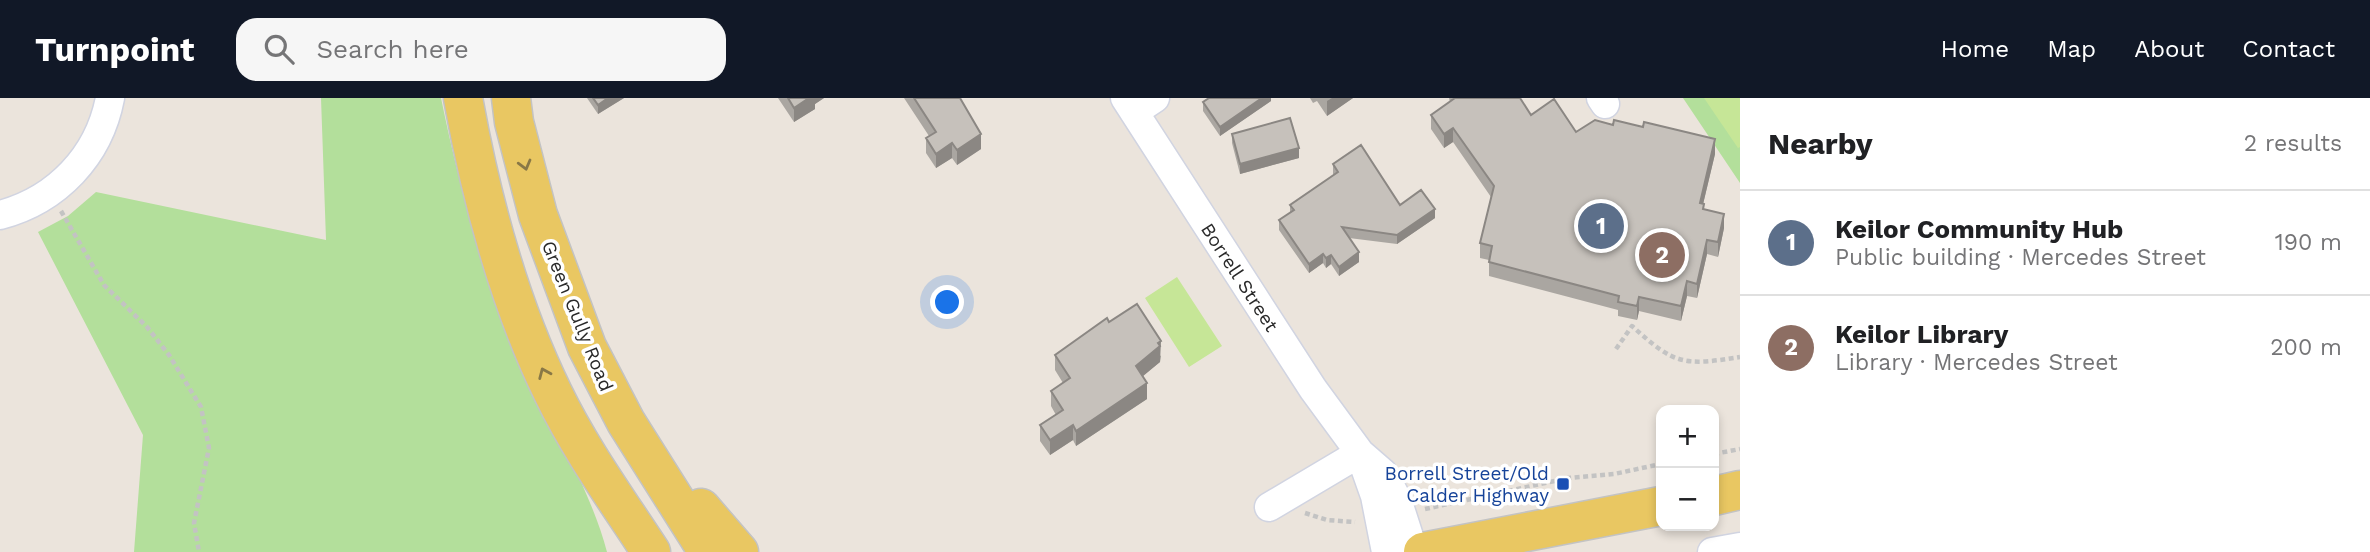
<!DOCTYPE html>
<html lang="en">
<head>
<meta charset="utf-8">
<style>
	:root { --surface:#fff; --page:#f6f6f6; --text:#202124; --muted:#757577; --line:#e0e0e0; --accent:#111827 }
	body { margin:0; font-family:"Work Sans",sans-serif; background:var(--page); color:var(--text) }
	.controls { position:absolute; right:21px; bottom:21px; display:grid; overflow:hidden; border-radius:14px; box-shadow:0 4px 10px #0003 }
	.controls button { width:63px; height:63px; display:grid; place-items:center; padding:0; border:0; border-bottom:2px solid var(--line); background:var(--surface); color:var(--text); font:35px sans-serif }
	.you { position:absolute; left:948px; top:205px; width:24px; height:24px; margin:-18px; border:5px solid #fff; border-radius:50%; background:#1a73e8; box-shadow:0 0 0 10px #1a73e833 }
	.badge { display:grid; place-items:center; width:46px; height:46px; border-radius:50%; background:var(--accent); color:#fff; font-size:23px; font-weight:700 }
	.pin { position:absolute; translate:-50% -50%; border:4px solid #fff; box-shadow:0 2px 7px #0006 }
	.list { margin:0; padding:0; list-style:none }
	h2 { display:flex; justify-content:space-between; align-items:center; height:91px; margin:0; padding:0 28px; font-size:30px }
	h2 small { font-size:23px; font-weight:400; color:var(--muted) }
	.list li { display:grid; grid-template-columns:46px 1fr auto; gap:21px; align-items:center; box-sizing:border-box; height:105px; padding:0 28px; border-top:2px solid var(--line) }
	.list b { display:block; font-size:26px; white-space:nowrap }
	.list p { margin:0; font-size:23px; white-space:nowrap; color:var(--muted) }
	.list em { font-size:23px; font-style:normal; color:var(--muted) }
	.icon { flex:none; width:38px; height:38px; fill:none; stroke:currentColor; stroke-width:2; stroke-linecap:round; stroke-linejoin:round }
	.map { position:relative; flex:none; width:1740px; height:454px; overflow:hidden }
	header { display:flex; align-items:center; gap:42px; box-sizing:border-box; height:98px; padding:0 35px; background:var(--accent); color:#fff }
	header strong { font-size:33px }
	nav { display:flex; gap:38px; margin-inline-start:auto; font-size:24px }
	.search { width:490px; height:63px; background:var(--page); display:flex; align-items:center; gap:18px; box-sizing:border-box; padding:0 24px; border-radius:21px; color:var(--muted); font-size:26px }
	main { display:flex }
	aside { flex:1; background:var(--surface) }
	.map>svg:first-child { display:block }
	.green { fill:#b3df9b }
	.pitch { fill:#c6e697 }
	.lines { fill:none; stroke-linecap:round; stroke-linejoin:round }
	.minor-casing { stroke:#d1d4e1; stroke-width:31 }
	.primary-casing { stroke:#c3c3c3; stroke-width:41 }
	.path { stroke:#c3c3c3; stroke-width:4.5; stroke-dasharray:5 3.5; stroke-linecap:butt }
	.minor { stroke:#fff; stroke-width:28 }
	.primary { stroke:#e9c762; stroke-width:38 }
	.wall { fill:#aaa6a1 }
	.shaded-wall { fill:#8b8783 }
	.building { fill:#c6c1bb; stroke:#8b8783; stroke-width:2 }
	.oneway { stroke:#897846 }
	.transit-dot { fill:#1a4fb4; stroke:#fff; stroke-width:2.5 }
	.labels { text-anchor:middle; stroke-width:7; stroke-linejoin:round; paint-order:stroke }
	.street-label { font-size:19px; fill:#292929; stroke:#fff }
	.transit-label { font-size:19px; fill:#164399; stroke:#fff; text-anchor:end }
</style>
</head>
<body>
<header>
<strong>Turnpoint</strong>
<div class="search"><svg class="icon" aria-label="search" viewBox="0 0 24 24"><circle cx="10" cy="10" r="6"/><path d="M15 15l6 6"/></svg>Search here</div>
<nav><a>Home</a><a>Map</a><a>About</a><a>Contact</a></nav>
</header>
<main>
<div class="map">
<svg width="1740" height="454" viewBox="0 0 1740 454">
	<rect width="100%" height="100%" fill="#ebe4dc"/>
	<path class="green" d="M321 0H441C459 88 483 177 520 259 547 319 591 392 607 454H134L143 337 38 134 68 118 96 94 326 142Z
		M1683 0H1740V85Z"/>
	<path class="pitch" d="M1704 0H1740V49L1738 50Z
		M1177 179 1222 248 1189 269 1145 200Z"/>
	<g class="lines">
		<g class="minor-casing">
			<path id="minor" d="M1125 0 1313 291 1360 355 1383 375 1397 401 1414 454
				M1601 0 1605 6
				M1134 14 1155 0
				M0 117C57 102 99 58 110 0
				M1363 364 1375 398 1386 454
				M1269 409 1360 355
				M1712 454 1740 449"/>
		</g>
		<g class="primary-casing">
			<path id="primary" d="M463 0C481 100 508 203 553 295 580 351 617 402 651 454
				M511 0 514 24 538 117 587 249 626 324 708 454
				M1714 398 1740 392
				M701 410 739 454
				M1423 454 1661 408"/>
		</g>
		<path class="path" d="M61 113 104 187 147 229 169 257 201 309 209 350 194 425 199 454
			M1616 251 1632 228C1675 267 1683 268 1740 259
			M1714 356 1740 351
			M1425 411 1568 380 1614 376 1661 366
			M1305 415 1327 422 1355 424"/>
		<use href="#minor" class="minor"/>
		<use href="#primary" class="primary"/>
	</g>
	<path class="wall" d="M587 0H624L598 16Z
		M778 0H824L815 6V11L794 24Z
		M904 0H960L981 51 957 67 952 60 936 70 926 55V40L929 38Z
		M1271 0V3L1220 38 1203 13V4Z
		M1310 0H1353L1327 18 1317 3 1313 5Z
		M1449 0H1520L1531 17 1576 34 1715 56 1703 106 1704 111 1724 130 1718 159 1707 156 1697 200 1687 198 1681 223 1639 213 1637 222 1618 218V212L1489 178V162L1480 160V145L1491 99 1453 44 1444 50 1431 31V17L1450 4Z
		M1232 36 1299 60 1240 76 1232 45Z
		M1333 66 1400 107 1435 120 1397 146 1349 140 1359 164 1339 178 1331 166 1326 170 1323 165 1309 175 1279 132V122L1290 115V107L1334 77 1333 76Z
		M1109 224 1161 258 1160 264 1142 278 1147 301 1076 348 1073 342 1050 357 1040 343V327L1056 317 1051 308V293L1063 285 1055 272V257Z"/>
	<path class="shaded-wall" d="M608 0H624L598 16V7Z
		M809 0H824L815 6V11L794 24V10Z
		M1262 0H1271V3L1220 38V29Z
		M1332 0H1353L1327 18V3Z
		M1453 30V44L1444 50V36Z
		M981 36V51L957 67V52Z
		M1715 41V56L1700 119V105Z
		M952 45V60L936 70V56Z
		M1299 50V60L1240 76V66Z
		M1435 111V120L1397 146V137Z
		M1724 116V130L1718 159V144Z
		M1707 142V156L1697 200V186Z
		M1359 154V164L1339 178V169Z
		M1323 156V165L1309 175V166Z
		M1331 157V166L1326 170V160Z
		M1687 183V198L1681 223V208Z
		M1639 199V213L1637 222V208Z
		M1161 243 1160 264 1136 284V268Z
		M1147 285V301L1076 348V333Z
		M1073 327V342L1050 357V342Z"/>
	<path class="building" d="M593 0H608L598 7Z
		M788 0H809L794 10Z
		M914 0H960L981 36 957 52 952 45 936 56 926 40 936 34Z
		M1209 0H1262L1220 29 1203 4Z
		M1455 0H1520L1531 17 1554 1 1576 34 1595 22 1613 27 1614 22 1643 29 1644 24 1715 41 1700 105 1704 106 1703 111 1724 116 1718 144 1707 142 1697 186 1687 183 1681 208 1639 199 1637 208 1618 204 1619 198 1489 164 1492 148 1480 145 1494 88 1453 30 1444 36 1431 17Z
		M1290 20 1299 50 1240 66 1232 36Z
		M1361 47 1400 107 1421 92 1435 111 1397 137 1342 129 1359 154 1339 169 1331 157 1326 160 1323 156 1309 166 1279 122 1294 112 1290 107 1338 74 1333 66Z
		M1137 206 1161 243 1158 245 1160 248 1136 268 1147 285 1076 333 1073 327 1050 342 1040 327 1063 312 1051 293 1070 280 1055 257 1107 220 1109 224Z"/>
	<defs><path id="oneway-chevron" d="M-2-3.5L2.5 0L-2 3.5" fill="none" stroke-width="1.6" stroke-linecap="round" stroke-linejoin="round" transform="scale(1.75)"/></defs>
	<g class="oneway">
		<use href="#oneway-chevron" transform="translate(525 67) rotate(75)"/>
		<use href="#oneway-chevron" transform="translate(544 275) rotate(-113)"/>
	</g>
	<rect class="transit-dot" x="1556" y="379" width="14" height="14" rx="3.5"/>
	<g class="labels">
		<g class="street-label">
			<text transform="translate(1240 179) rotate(57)" y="7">Borrell Street</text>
			<text transform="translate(578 218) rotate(68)" y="7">Green Gully Road</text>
		</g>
		<g class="transit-label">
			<text x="1549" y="382">Borrell Street/Old<tspan x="1549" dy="22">Calder Highway</tspan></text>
		</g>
	</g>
</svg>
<div class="controls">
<button>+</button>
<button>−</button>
</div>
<div class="you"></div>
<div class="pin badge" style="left:1601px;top:128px;background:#5c6f8a">1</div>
<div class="pin badge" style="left:1662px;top:157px;background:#8d6e63">2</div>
</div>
<aside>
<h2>Nearby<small>2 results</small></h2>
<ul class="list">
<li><span class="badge" style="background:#5c6f8a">1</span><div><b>Keilor Community Hub</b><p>Public building · Mercedes Street</p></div><em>190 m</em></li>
<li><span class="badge" style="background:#8d6e63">2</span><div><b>Keilor Library</b><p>Library · Mercedes Street</p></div><em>200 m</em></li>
</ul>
</aside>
</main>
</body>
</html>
